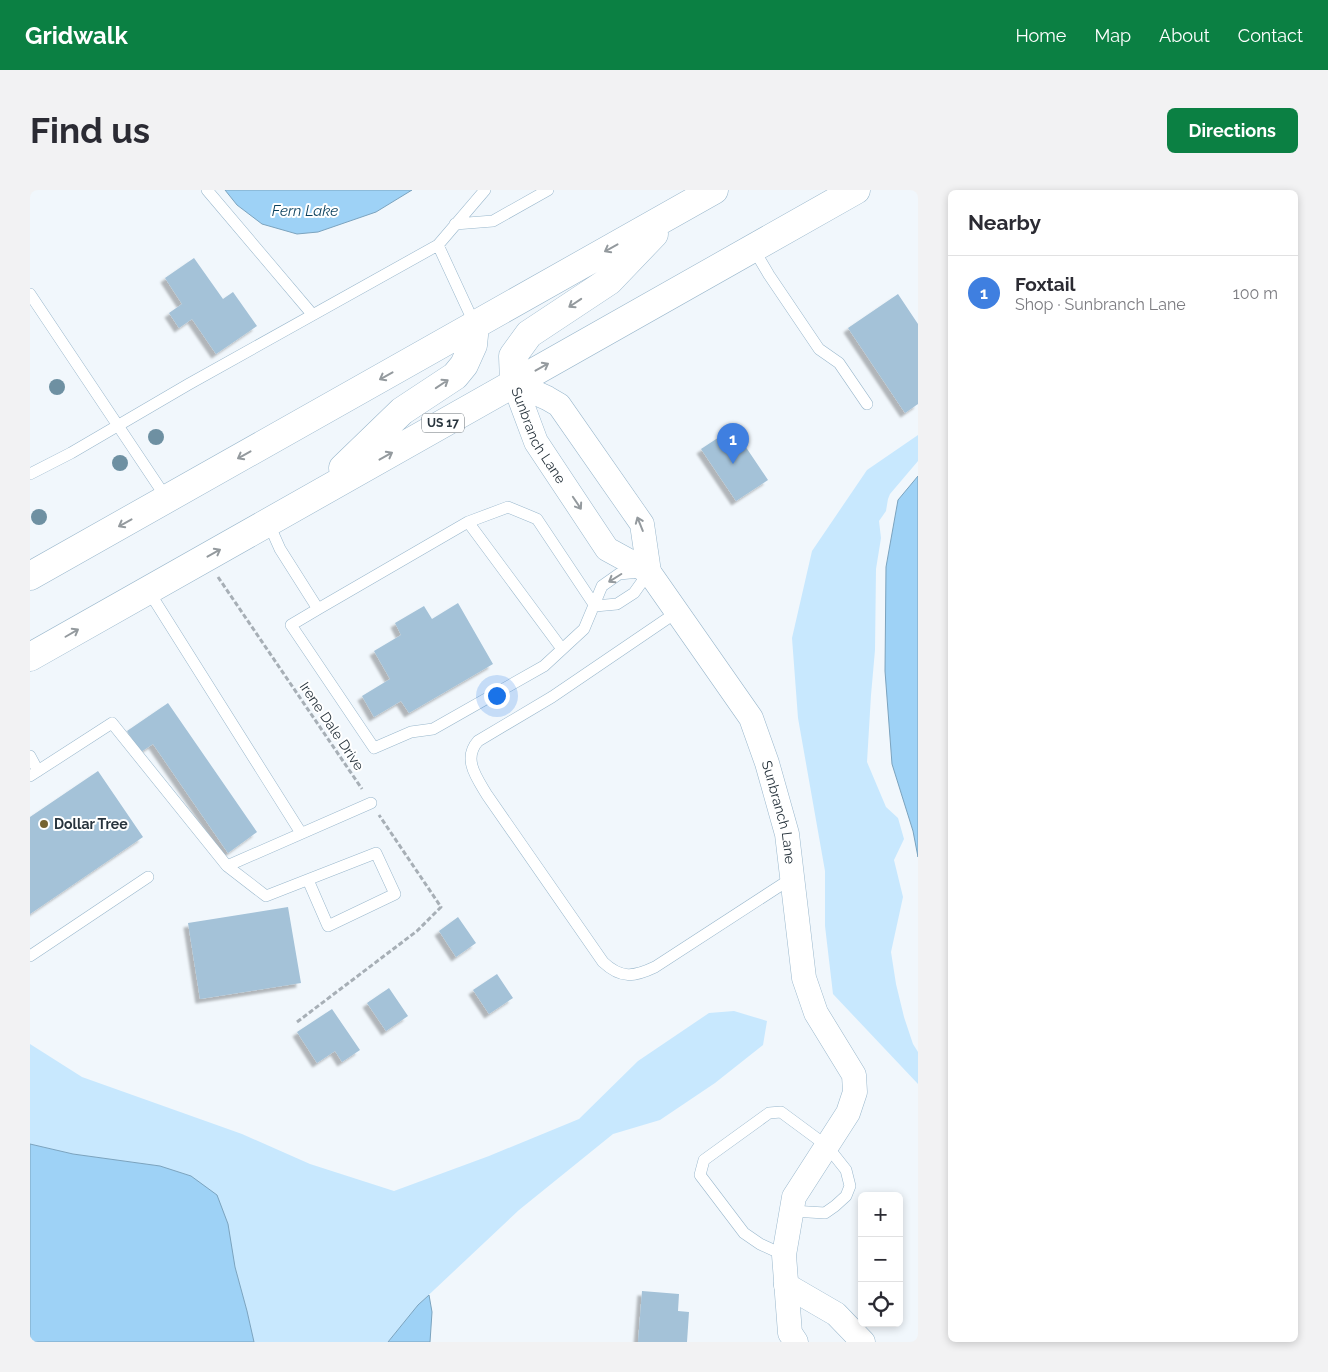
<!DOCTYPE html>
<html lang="en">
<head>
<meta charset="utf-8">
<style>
	:root { --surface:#fff; --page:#f2f2f3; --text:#2b2b33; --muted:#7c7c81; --line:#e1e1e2; --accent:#0b8043 }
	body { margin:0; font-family:Raleway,sans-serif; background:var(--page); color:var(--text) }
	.controls { position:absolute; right:15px; bottom:15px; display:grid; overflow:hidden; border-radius:8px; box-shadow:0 2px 8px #0003 }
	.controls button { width:45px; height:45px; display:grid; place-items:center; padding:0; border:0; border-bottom:1px solid var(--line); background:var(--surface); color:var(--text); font:25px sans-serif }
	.you { position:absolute; left:466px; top:505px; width:18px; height:18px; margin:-12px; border:4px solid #fff; border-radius:50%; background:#1a73e8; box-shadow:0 0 0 8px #1a73e833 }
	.badge { display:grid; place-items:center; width:32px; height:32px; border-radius:50%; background:var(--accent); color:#fff; font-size:16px; font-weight:700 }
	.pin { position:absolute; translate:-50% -41px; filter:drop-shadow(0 1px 2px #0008) }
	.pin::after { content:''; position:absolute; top:26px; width:18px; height:15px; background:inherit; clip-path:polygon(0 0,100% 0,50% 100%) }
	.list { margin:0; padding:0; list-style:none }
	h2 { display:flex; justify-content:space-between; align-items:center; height:65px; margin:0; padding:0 20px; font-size:21px }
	h2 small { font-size:16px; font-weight:400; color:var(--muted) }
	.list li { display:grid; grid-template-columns:32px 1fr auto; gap:15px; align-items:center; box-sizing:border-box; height:75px; padding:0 20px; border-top:1px solid var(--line) }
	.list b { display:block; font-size:19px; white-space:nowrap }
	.list p { margin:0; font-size:16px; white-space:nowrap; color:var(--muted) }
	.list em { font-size:16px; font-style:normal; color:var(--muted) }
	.icon { flex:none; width:28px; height:28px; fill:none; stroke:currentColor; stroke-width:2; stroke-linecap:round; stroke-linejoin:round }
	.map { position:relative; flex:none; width:888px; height:1152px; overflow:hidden; border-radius:8px }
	header { display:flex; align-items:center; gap:30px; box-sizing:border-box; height:70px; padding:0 25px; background:var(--accent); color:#fff }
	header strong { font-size:24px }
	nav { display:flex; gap:28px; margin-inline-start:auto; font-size:18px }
	.intro { display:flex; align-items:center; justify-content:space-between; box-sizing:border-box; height:120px; padding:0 30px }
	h1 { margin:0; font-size:35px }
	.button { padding:12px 22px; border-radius:8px; background:var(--accent); color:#fff; font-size:18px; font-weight:700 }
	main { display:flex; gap:30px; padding:0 30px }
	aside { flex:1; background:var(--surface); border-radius:8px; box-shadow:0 2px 8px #0003 }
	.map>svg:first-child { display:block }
	.green { fill:#c8e8fe }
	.water { fill:#9ed2f6; stroke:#7ba3be }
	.building { fill:#a4c2d8; filter:url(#shadow) }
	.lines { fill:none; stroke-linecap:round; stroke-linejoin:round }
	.lane-casing { stroke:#99b7cc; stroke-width:12 }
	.street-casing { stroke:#99b7cc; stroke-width:25 }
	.primary-casing { stroke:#99b7cc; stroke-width:29 }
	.path { stroke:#a7afb6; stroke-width:3; stroke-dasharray:5 2.5; stroke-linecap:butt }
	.lane { stroke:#fff; stroke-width:11 }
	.street { stroke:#fff; stroke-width:24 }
	.primary { stroke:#fff; stroke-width:28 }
	.tree { fill:#6e90a2 }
	.oneway { stroke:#949a9e }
	.poi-dot { fill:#756331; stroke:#fff; stroke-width:2 }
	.labels { text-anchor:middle; stroke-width:4; stroke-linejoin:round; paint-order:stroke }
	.shield { fill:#fff; stroke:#687177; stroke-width:1 }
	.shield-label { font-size:12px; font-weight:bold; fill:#28343d }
	.street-label { font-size:14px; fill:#28343d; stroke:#fff }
	.poi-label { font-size:14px; font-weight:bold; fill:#28343d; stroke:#fff; text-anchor:start }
	.water-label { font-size:15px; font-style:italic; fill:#093f5c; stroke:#fff }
</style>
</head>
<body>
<header>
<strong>Gridwalk</strong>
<nav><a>Home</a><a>Map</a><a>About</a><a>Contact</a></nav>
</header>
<div class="intro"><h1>Find us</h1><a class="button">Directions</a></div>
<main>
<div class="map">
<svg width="888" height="1152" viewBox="0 0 888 1152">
	<defs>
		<filter id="shadow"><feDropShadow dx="-4.5" dy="4.5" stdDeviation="1" flood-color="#0004"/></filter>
	</defs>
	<rect width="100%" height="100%" fill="#f1f7fc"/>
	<path class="green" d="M888 245V271L860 304 858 309 856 321 849 331 851 348 846 379 845 460 841 505 837 572 856 617 868 628 874 649 864 670 873 707 861 762 866 794 874 827 883 854 888 862V894L803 804 795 736V681L768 528 762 448 782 361 837 280Z
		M704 821 737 831 733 855 685 893 630 930 583 944 489 1020 388 1115 358 1152H224L217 1121 205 1077 161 986 130 976 43 964 0 954V854L52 887 212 944 280 974 364 1001 459 966 549 929 608 871 679 823Z"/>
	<path class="water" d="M195 0H382L346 22 288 42 267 44 232 34 207 15Z
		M888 286V667L883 641 862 574 855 481 856 377 868 310Z
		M0 954 43 964 130 976 161 986 187 1005 198 1034 205 1077 217 1121 224 1152H0Z
		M399 1105 402 1122 400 1152H358L388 1115Z"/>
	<path class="building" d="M164 68 193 109 203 102 227 136 186 164 162 129 149 138 139 123 152 114 135 88Z
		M868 104 888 134V214L875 223 818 138Z
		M703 238 738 290 706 311 671 259Z
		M428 413 463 474 379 523 371 511 344 527 332 506 360 489 344 461 371 445 365 433 394 416 402 429Z
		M138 513 227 642 198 663 123 554 111 562 97 541Z
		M68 581 113 647 0 724V627Z
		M258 717 271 793 170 809 158 733Z
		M428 727 446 753 426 767 409 741Z
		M467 784 483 808 459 824 443 800Z
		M359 798 378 826 356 841 337 813Z
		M302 819 330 860 312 872 305 861 287 873 267 842Z
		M612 1101 649 1104 648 1121 659 1122 657 1152H608Z"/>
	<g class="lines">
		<g class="lane-casing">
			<path id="lane" d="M177 0 282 124
				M425 34 463 31 518 0
				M408 55 455 0
				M723 58 739 85 789 159 809 173 837 214
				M0 104 137 309
				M0 284 41 263 159 194 408 55 445 135
				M238 332 250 359 288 419 438 332 478 317 507 329 565 416
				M438 332 532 459
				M118 400 271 643
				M565 416 587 414 604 403 619 382
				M288 419 261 435 344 558 381 542 403 539 514 476 554 439 572 396 589 384 610 382
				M647 422 522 507 448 551C432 569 447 588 457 605L573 772C591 789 604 787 625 777L762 688
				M0 566 8 581
				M0 586 82 533 197 676 341 613
				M197 676 236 706 346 663 365 704 298 736 278 690
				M0 766 118 687
				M754 1065 730 1054 714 1043 670 985 674 970 739 923 751 922 797 956 816 980 820 996 816 1006 805 1016 795 1023 762 1021"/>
		</g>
		<g class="street-casing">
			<g id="street">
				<path id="s1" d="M484 193 506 252 577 359 619 382 721 528 737 573 757 644 774 788 786 823 824 885 825 902 818 923 764 1007 754 1065 760 1143 766 1152"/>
				<path d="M484 193 517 208 529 215 612 334 619 382"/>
				<path d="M756 1095 806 1124 833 1152"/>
			</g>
		</g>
		<g class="primary-casing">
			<path id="primary" d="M484 193 483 166 499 144 579 91 624 44
				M313 278 372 221 425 186 434 175 443 155 445 135
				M0 386 684 0
				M0 467 826 0"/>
		</g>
		<path class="path" d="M188 387 332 599
			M267 832 387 741 411 717 349 625"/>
		<use href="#lane" class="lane"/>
		<use href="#street" class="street"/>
		<use href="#primary" class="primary"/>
	</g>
	<g class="tree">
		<circle cx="27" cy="197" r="8"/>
		<circle cx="126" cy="247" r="8"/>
		<circle cx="90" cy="273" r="8"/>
		<circle cx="9" cy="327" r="8"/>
	</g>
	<defs><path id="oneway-shaft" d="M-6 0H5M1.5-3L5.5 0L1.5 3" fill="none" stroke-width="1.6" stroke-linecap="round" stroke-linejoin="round" transform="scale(1.25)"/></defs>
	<g class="oneway">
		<use href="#oneway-shaft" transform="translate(581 58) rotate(151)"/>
		<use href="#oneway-shaft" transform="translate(545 113) rotate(146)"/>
		<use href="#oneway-shaft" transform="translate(512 177) rotate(-29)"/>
		<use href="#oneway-shaft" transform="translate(356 186) rotate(151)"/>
		<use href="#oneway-shaft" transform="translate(412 194) rotate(-34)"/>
		<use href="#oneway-shaft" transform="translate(214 265) rotate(151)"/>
		<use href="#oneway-shaft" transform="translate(356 266) rotate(-29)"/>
		<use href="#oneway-shaft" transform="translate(547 313) rotate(56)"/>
		<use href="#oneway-shaft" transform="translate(95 333) rotate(151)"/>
		<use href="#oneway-shaft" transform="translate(610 334) rotate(-112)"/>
		<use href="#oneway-shaft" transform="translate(184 363) rotate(-29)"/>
		<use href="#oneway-shaft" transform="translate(585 388) rotate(148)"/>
		<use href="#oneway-shaft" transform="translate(42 443) rotate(-30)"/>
	</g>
	<circle class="poi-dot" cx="14" cy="634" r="5"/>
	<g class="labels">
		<rect class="shield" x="392" y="223.5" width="42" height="19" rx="4"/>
		<g class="shield-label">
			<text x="413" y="237">US 17</text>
		</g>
		<g class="street-label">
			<text dy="5" stroke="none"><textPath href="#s1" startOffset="58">Sunbranch Lane</textPath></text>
			<text transform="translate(302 536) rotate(56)" y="5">Irene Dale Drive</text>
			<text dy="5" stroke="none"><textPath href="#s1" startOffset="516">Sunbranch Lane</textPath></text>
		</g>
		<g class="poi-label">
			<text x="24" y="639">Dollar Tree</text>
		</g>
		<g class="water-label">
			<text x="275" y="26">Fern Lake</text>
		</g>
	</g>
</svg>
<div class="controls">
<button>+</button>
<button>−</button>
<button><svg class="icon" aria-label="locate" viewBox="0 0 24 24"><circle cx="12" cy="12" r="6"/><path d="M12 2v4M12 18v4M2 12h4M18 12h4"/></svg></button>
</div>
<div class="you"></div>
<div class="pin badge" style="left:703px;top:274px;background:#3f7fe0">1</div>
</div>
<aside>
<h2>Nearby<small></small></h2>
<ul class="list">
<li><span class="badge" style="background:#3f7fe0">1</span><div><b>Foxtail</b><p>Shop · Sunbranch Lane</p></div><em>100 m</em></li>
</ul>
</aside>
</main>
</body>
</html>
